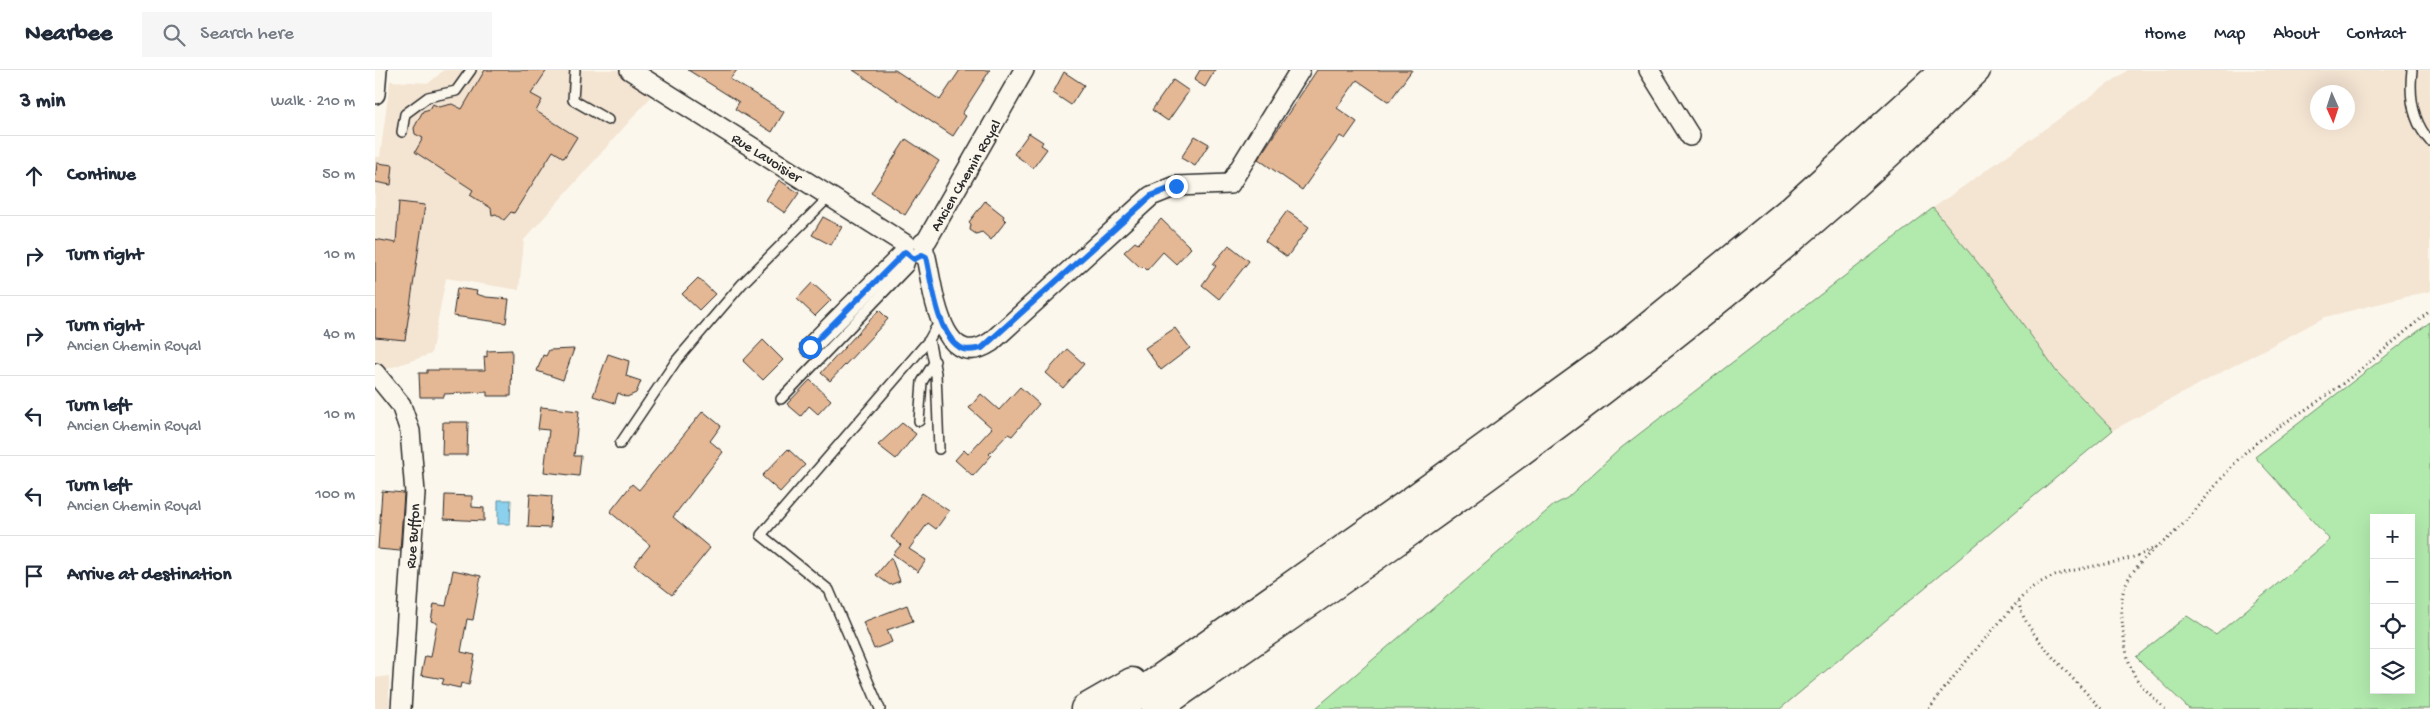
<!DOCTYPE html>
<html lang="en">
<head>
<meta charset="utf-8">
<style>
	:root { --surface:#fff; --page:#f6f6f7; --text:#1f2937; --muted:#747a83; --line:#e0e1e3 }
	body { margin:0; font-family:"Gochi Hand",sans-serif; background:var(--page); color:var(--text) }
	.controls { position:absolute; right:15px; bottom:15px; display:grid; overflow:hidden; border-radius:0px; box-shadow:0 5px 20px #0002 }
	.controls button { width:45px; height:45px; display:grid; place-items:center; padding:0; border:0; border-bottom:1px solid var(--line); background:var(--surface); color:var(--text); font:25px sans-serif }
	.compass { position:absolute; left:1935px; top:15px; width:45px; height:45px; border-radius:50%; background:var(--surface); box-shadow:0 5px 20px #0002; rotate:177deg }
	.stop { position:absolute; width:15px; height:15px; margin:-11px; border:4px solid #1a73e8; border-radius:50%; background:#fff }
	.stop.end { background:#1a73e8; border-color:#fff; box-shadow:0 1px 5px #0008 }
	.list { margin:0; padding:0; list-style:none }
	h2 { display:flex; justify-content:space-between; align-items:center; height:65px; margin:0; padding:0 20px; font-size:21px }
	h2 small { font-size:16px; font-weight:400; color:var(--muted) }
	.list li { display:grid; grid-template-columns:32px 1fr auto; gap:15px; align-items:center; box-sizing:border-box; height:80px; padding:0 20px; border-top:1px solid var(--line) }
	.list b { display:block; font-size:19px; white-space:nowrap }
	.list p { margin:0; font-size:16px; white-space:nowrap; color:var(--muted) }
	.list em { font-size:16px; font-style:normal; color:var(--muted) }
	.icon { flex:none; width:28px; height:28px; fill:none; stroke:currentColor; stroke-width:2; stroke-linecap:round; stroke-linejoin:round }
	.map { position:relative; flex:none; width:2055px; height:639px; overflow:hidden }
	header { display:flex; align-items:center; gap:30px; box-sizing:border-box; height:70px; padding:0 25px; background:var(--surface); border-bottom:1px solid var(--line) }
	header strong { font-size:24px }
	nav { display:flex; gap:28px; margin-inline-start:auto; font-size:18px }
	.search { width:350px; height:45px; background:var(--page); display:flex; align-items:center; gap:12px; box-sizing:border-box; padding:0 18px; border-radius:0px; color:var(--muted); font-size:19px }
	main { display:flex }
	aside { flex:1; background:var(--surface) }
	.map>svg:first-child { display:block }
	.built { fill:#f4e4d2; fill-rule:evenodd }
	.green { fill:#b2eaad; stroke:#6e8a6c; fill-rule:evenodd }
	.water { fill:#8bd0ed; stroke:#658e9f }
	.building { fill:#e5b895; stroke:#2b2b2b }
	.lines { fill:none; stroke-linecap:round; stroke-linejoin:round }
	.service-casing { stroke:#2b2b2b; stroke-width:12 }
	.minor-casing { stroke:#2b2b2b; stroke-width:22 }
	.motorway-casing { stroke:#2b2b2b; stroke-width:31 }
	.path { stroke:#2b2b2b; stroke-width:3; stroke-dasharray:1 4; stroke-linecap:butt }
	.service { stroke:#fbf7ec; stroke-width:9 }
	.minor { stroke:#fbf7ec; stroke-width:19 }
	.motorway { stroke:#fbf7ec; stroke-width:28 }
	.route { stroke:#1a73e8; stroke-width:6 }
	.labels { text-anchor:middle; stroke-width:4.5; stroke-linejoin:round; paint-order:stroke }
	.street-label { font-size:15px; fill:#2b2b2b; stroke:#fbf7ec }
</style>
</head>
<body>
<header>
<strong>Nearbee</strong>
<div class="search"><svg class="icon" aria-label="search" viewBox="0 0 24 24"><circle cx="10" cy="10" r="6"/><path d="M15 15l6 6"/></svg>Search here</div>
<nav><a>Home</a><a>Map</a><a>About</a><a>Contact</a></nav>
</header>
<main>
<aside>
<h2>3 min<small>Walk · 210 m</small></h2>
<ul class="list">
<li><svg class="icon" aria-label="ahead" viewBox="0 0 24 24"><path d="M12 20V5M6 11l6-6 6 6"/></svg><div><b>Continue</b></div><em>50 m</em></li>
<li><svg class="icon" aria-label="right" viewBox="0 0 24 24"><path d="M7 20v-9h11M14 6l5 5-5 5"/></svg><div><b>Turn right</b></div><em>10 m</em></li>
<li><svg class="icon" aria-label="right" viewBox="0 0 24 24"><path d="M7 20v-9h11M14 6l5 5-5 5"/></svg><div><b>Turn right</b><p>Ancien Chemin Royal</p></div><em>40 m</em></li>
<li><svg class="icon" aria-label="left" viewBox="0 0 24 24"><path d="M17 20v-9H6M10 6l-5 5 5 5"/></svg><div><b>Turn left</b><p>Ancien Chemin Royal</p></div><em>10 m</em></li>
<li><svg class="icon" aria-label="left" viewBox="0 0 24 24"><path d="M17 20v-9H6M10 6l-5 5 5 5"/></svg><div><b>Turn left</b><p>Ancien Chemin Royal</p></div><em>100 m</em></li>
<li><svg class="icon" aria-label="arrive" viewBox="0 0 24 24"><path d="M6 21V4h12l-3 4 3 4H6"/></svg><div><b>Arrive at destination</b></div></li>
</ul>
</aside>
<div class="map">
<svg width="2055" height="639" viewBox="0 0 2055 639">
	<rect width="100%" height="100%" fill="#fbf7ec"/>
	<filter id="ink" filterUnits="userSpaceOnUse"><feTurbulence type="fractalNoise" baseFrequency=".02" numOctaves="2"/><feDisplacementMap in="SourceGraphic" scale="10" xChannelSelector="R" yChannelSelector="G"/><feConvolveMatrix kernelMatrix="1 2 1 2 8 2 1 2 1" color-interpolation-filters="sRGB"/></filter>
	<g filter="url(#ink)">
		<path class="built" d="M69 0H266L275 28 149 170 144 220 71 208 56 284 9 300 0 290V87H5L15 11 54 13Z
			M1753 0H2055V221L1950 247 1738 360 1681 301 1616 209 1558 138ZM1942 22H1972V52H1942Z
			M14 606V639H0V608Z"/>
		<path class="green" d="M1558 138 1616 209 1681 301 1738 360 1405 639H940L1179 435 1192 428 1246 378Z
			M2055 252V639H1814L1761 587 1812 546 1841 565 1955 470 1880 387ZM1999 448H2036V620H1999Z"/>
		<path class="water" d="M123 430H136L135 454H123Z"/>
		<path class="building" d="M110 0H172L156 24 167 30 161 41 202 67 189 88 178 81 139 143 136 142 129 150 121 144 117 145 116 138 95 125 98 120 40 82 48 68 40 64 39 58 48 41 55 39 58 34 64 37 77 34 87 39Z
			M313 0H362L355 9 409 42 397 62 360 39 364 32Z
			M478 0H520L565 30 585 0H615L587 44 591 46 578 66Z
			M825 0H840L830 17 819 10Z
			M942 0H1037L1014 32 982 10 962 38 982 52 970 69 965 66 927 120 883 89Z
			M689 2 709 15 696 35 678 23Z
			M798 10 814 21 793 51 777 40Z
			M654 63 668 72 666 75 672 79 658 98 639 84Z
			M820 66 834 74 820 96 806 88Z
			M531 69 564 91 530 145 496 123Z
			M2 93 18 95 16 115 0 112Z
			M404 110 424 123 410 143 391 130Z
			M610 131 629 146 628 148 631 151 616 170 607 162 601 164 595 160 596 154 594 152Z
			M24 132 50 135 30 270 0 267V169L21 173Z
			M912 141 934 157 912 187 890 171Z
			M448 147 467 157 456 175 437 165Z
			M786 149 816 178 801 194 788 182 772 200 768 196 766 198 749 182 760 172 763 174Z
			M854 175 874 191 844 229 827 215 841 196 838 194Z
			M323 208 340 224 324 240 307 224Z
			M437 213 456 230 440 246 422 229Z
			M82 218 102 221 101 224 111 227 134 229 131 253 78 246Z
			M504 240 513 249 455 311 446 303Z
			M800 258 815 278 786 300 770 278Z
			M388 270 408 290 388 310 368 291Z
			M199 279 188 310 162 301 168 285 171 286 174 280Z
			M692 279 709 294 688 318 671 303Z
			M137 280 136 326H112V322L69 324V327H45L44 303H52V300H110L109 286 112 287V281Z
			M233 284 254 291 251 306 266 311 261 323 252 327 243 323 240 333 218 326Z
			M435 310 456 330 443 344 434 336 426 346 412 334Z
			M645 317 664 334 637 366 633 364 614 384 616 386 598 406 580 390 589 380 593 384 617 358 594 338 606 324 624 340Z
			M166 337 204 341 199 386H206L204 406 169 402 174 360 163 359Z
			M328 341 346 356 335 371 348 382 298 447 335 478 297 525 259 495 275 475 235 442 257 414 264 420Z
			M68 352H93L92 385H67Z
			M527 353 541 364 521 389 503 375Z
			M413 379 430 395 405 422 387 406Z
			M7 421 29 423 25 481 3 479Z
			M547 423 574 441 561 459 553 453 534 479 551 490 543 502 518 484 526 475 516 467Z
			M155 424 177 426 175 458 153 457Z
			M70 425 97 426V437L109 438V451L69 449Z
			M516 487 525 511 515 515 501 505Z
			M78 500 106 506 98 550 92 549 86 582 100 585 94 615 86 613 85 618 67 614 69 609 46 605 50 586 56 587 62 553 56 551 59 534 71 536Z
			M532 535 538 551 512 560 517 572 499 579 488 552Z"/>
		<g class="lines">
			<g class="service-casing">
				<path id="service" d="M200 0 198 30 233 50
					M2037 0C2034 26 2037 51 2055 71
					M27 62 30 44 53 27 81 21 96 0
					M554 270 561 303 564 379
					M406 329 533 197 536 188
					M544 351 547 312 560 291
					M245 374 301 291 367 214 454 127
					M505 639 454 520 386 465 554 270 560 259 567 255"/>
			</g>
			<g class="minor-casing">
				<path id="minor" d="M255 0 530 174
					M649 0 552 170 548 173 549 180 547 185 551 187C558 218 566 305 616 272L776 126 801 116 855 114 925 0
					M1274 0 1315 66
					M0 24 2 0
					M435 277 530 182
					M0 303 26 335 35 361 40 423 26 639"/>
			</g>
			<g class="motorway-casing">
				<path id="motorway" d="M710 639 757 612
					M742 639 1038 430 1246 279 1416 140 1570 0
					M781 639C1066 441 1354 245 1601 0"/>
			</g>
			<path class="path" d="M1780 478C1746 511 1743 520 1749 567 1751 582 1754 598 1763 611 1771 621 1781 630 1790 639
				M1644 532C1646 561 1706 615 1726 639
				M1554 639C1579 605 1605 574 1633 543 1643 532 1652 519 1666 512 1702 493 1746 498 1781 477 1815 456 1844 405 1875 378 1901 356 1931 341 1959 320 1992 296 2023 267 2055 241"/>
			<use href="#service" class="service"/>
			<use href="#minor" class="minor"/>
			<use href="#motorway" class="motorway"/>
		</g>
	</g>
	<g class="lines" filter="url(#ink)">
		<path class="route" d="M435 277 530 182 539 189 547 185 551 187C557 211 562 268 588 279 594 281 601 279 607 278L776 126 801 116"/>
	</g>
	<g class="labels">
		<g class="street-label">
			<text transform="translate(392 87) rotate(32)" y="5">Rue Lavoisier</text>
			<text transform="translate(590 105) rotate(-60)" y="5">Ancien Chemin Royal</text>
			<text transform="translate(37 466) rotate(-86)" y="5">Rue Buffon</text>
		</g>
	</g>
</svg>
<div class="controls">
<button>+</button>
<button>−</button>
<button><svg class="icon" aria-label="locate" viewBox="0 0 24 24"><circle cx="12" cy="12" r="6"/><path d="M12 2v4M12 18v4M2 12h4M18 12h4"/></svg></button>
<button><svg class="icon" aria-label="layers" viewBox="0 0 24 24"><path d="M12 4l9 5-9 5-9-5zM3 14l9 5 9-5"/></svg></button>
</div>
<svg class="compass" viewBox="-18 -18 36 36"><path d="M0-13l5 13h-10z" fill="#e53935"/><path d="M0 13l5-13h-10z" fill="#747a83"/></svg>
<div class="stop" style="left:435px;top:277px"></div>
<div class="stop end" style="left:801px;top:116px"></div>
</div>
</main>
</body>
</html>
